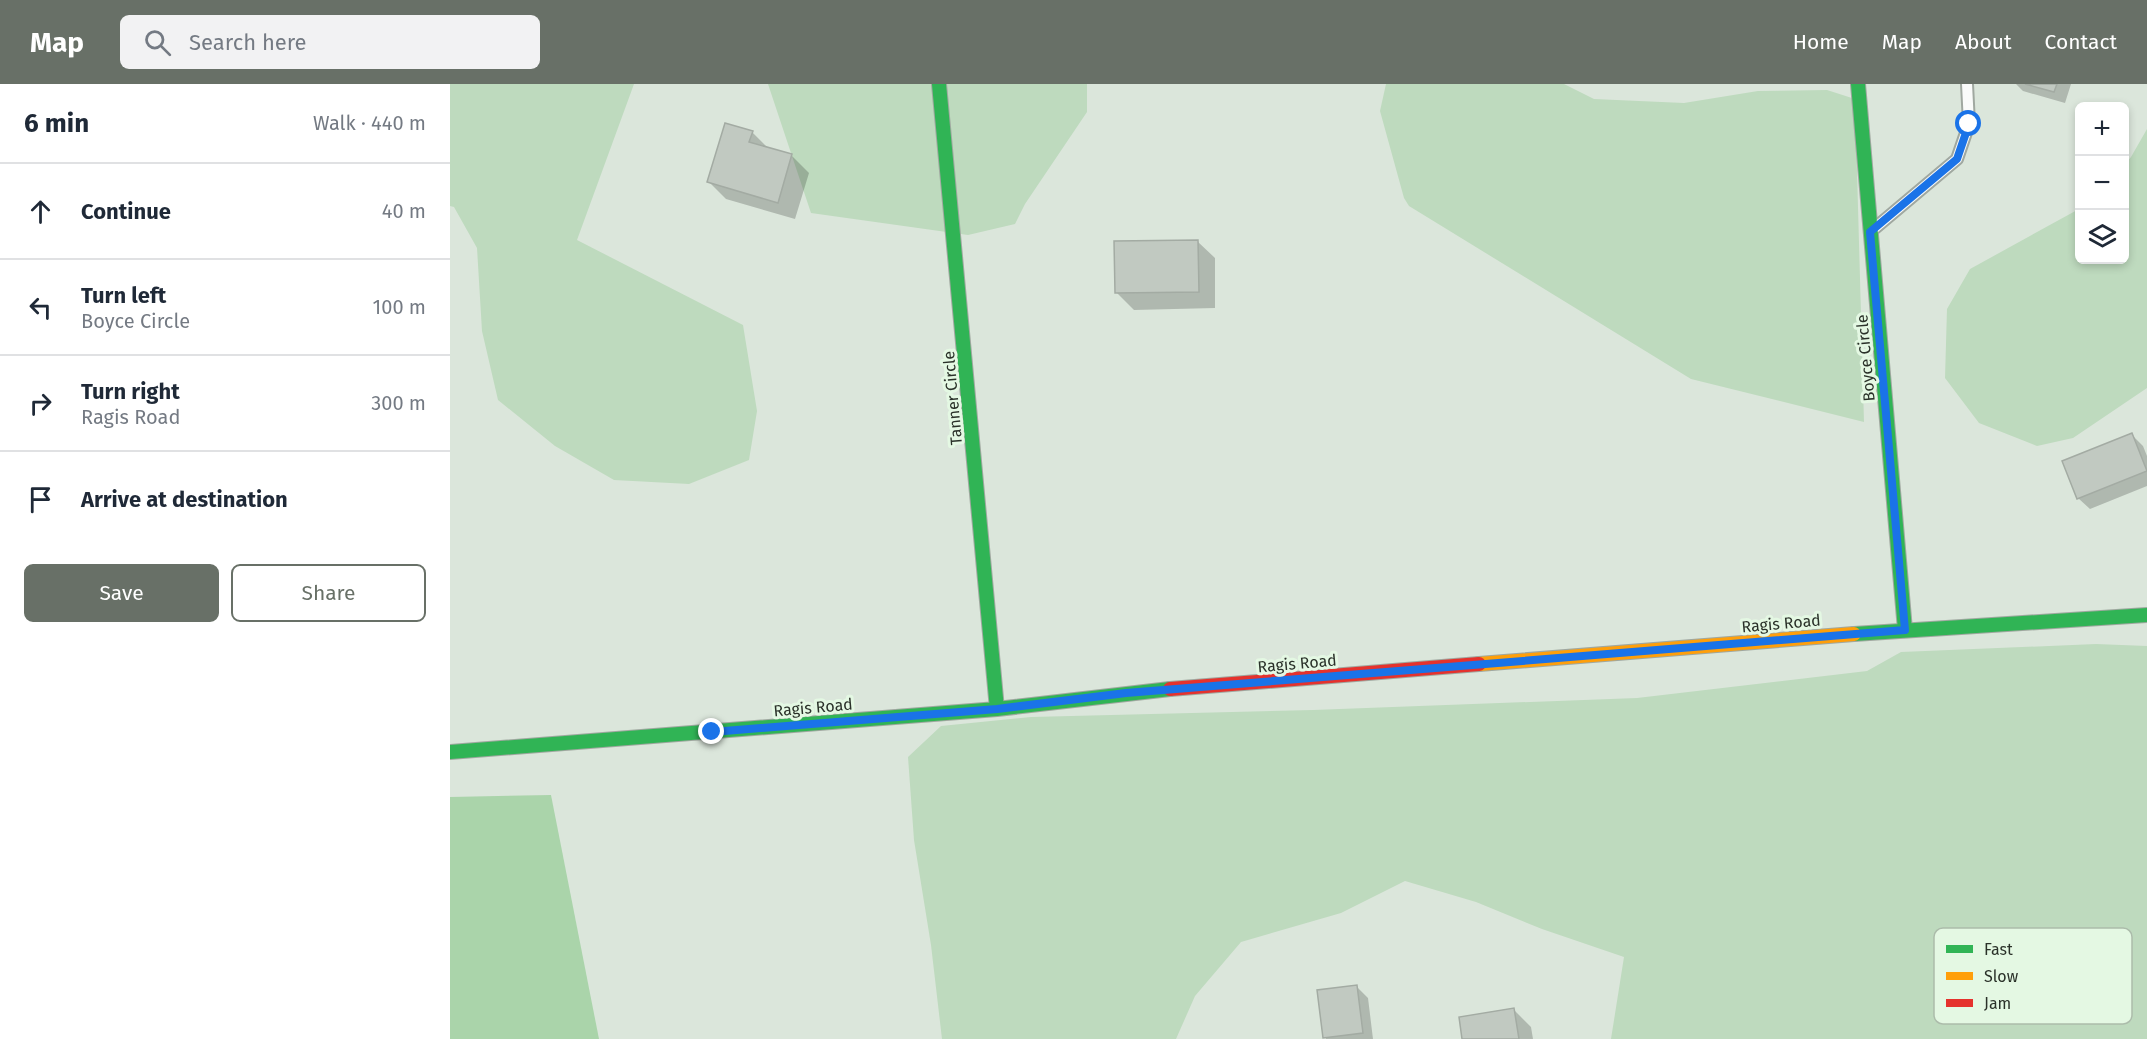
<!DOCTYPE html>
<html lang="en">
<head>
<meta charset="utf-8">
<style>
	:root { --surface:#fff; --page:#f2f2f3; --text:#1f2937; --muted:#747a83; --line:#e0e1e3; --accent:#687067 }
	body { margin:0; font-family:"Fira Sans",sans-serif; background:var(--page); color:var(--text) }
	.controls { position:absolute; right:18px; top:18px; display:grid; overflow:hidden; border-radius:9px; box-shadow:0 3px 9px #0003 }
	.controls button { width:54px; height:54px; display:grid; place-items:center; padding:0; border:0; border-bottom:2px solid var(--line); background:var(--surface); color:var(--text); font:30px sans-serif }
	.stop { position:absolute; width:18px; height:18px; margin:-14px; border:4px solid #1a73e8; border-radius:50%; background:#fff }
	.stop.end { background:#1a73e8; border-color:#fff; box-shadow:0 2px 6px #0008 }
	.list { margin:0; padding:0; list-style:none }
	h2 { display:flex; justify-content:space-between; align-items:center; height:78px; margin:0; padding:0 24px; font-size:26px }
	h2 small { font-size:20px; font-weight:400; color:var(--muted) }
	.list li { display:grid; grid-template-columns:39px 1fr auto; gap:18px; align-items:center; box-sizing:border-box; height:96px; padding:0 24px; border-top:2px solid var(--line) }
	.list b { display:block; font-size:22px; white-space:nowrap }
	.list p { margin:0; font-size:20px; white-space:nowrap; color:var(--muted) }
	.list em { font-size:20px; font-style:normal; color:var(--muted) }
	.actions { display:flex; gap:12px; padding:18px 24px }
	.actions a { flex:1; padding:14px 0; border:2px solid var(--accent); border-radius:9px; text-align:center; font-size:21px; color:var(--accent) }
	.actions .main { background:var(--accent); color:#fff }
	.icon { flex:none; width:33px; height:33px; fill:none; stroke:currentColor; stroke-width:2; stroke-linecap:round; stroke-linejoin:round }
	.map { position:relative; flex:none; width:1697px; height:955px; overflow:hidden }
	header { display:flex; align-items:center; gap:36px; box-sizing:border-box; height:84px; padding:0 30px; background:var(--accent); color:#fff }
	header strong { font-size:28px }
	nav { display:flex; gap:33px; margin-inline-start:auto; font-size:21px }
	.search { width:420px; height:54px; background:var(--page); display:flex; align-items:center; gap:15px; box-sizing:border-box; padding:0 21px; border-radius:9px; color:var(--muted); font-size:22px }
	main { display:flex }
	aside { flex:1; background:var(--surface) }
	.map>svg:first-child { display:block }
	.green { fill:#bedabe }
	.forest { fill:#aad4aa }
	.shadow { fill:#0003 }
	.building { fill:#c1c9c1; stroke:#a3aba3; stroke-width:1.5 }
	.lines { fill:none; stroke-linecap:round; stroke-linejoin:round }
	.lane-casing { stroke:#a0a8a0; stroke-width:14 }
	.fast-casing { stroke:#a0a8a0; stroke-width:16 }
	.slow-casing { stroke:#a0a8a0; stroke-width:16 }
	.jam-casing { stroke:#a0a8a0; stroke-width:16 }
	.lane { stroke:#fafbfa; stroke-width:10 }
	.fast { stroke:#30b455; stroke-width:14 }
	.slow { stroke:#ff9f0a; stroke-width:14 }
	.jam { stroke:#e5322d; stroke-width:14 }
	.route { stroke:#1a73e8; stroke-width:8 }
	.labels { text-anchor:middle; stroke-width:6; stroke-linejoin:round; paint-order:stroke }
	.street-label { font-size:16px; fill:#2a3129; stroke:#e4f8e3 }
	.key { fill:#e4f8e3; stroke:#acbcab; stroke-width:1.5 }
	.key-label { font-size:16px; fill:#2a3129 }
</style>
</head>
<body>
<header>
<strong>Map</strong>
<div class="search"><svg class="icon" aria-label="search" viewBox="0 0 24 24"><circle cx="10" cy="10" r="6"/><path d="M15 15l6 6"/></svg>Search here</div>
<nav><a>Home</a><a>Map</a><a>About</a><a>Contact</a></nav>
</header>
<main>
<aside>
<h2>6 min<small>Walk · 440 m</small></h2>
<ul class="list">
<li><svg class="icon" aria-label="ahead" viewBox="0 0 24 24"><path d="M12 20V5M6 11l6-6 6 6"/></svg><div><b>Continue</b></div><em>40 m</em></li>
<li><svg class="icon" aria-label="left" viewBox="0 0 24 24"><path d="M17 20v-9H6M10 6l-5 5 5 5"/></svg><div><b>Turn left</b><p>Boyce Circle</p></div><em>100 m</em></li>
<li><svg class="icon" aria-label="right" viewBox="0 0 24 24"><path d="M7 20v-9h11M14 6l5 5-5 5"/></svg><div><b>Turn right</b><p>Ragis Road</p></div><em>300 m</em></li>
<li><svg class="icon" aria-label="arrive" viewBox="0 0 24 24"><path d="M6 21V4h12l-3 4 3 4H6"/></svg><div><b>Arrive at destination</b></div></li>
</ul>
<div class="actions"><a class="main">Save</a><a>Share</a></div>
</aside>
<div class="map">
<svg width="1697" height="955" viewBox="0 0 1697 955">
	<rect width="100%" height="100%" fill="#dbe6db"/>
	<path class="green" d="M0 0H184L127 156 293 241 307 327 299 376 239 400 164 396 105 362 48 316 32 247 27 164 4 123 0 122Z
		M318 0H637V28L575 120 565 140 518 151 361 129Z
		M936 0H1114L1144 15 1234 19 1308 7 1377 6 1405 15 1414 338 1241 295 959 122 954 114 930 27Z
		M1697 45V304L1623 354 1587 362 1529 339 1495 294 1497 225 1520 185 1629 125 1630 176H1674L1675 80 1681 73Z
		M1646 560 1697 562V955H1161L1174 873 1092 845 1026 818 955 797 891 829 791 858 745 912 726 955H492L481 861 464 756 458 673 491 642 581 633 863 626 1187 614 1417 587 1451 568Z"/>
	<path class="forest" d="M101 711 149 955H0V713Z"/>
	<path class="shadow" d="M1566 0H1621L1615 19 1573 7Z
		M302 48 319 65 342 72 359 89 345 135 276 115 259 98Z
		M747 157 765 174V224L684 226 667 209Z
		M1682 351 1693 362 1697 372V402L1640 425 1628 414Z
		M906 902 918 914 923 955H876L869 907Z
		M1064 926 1081 943 1083 955H1014Z"/>
	<path class="building" d="M1575 0H1607L1604 8Z
		M275 39 303 47 299 58 342 70 328 119 257 98Z
		M748 156 749 208 665 209 664 157Z
		M1682 349 1697 387 1627 415 1612 377Z
		M907 901 913 949 873 954 867 906Z
		M1064 924 1069 955H1012L1009 933Z"/>
	<g class="lines">
		<g class="lane-casing">
			<path id="lane" d="M1425 144 1507 75 1519 40 1517 0"/>
		</g>
		<g class="fast-casing">
			<path id="fast" d="M489 0 547 625
				M1408 0 1455 546
				M1404 550 1697 531
				M0 668 547 625 720 605"/>
		</g>
		<g class="slow-casing">
			<path id="slow" d="M1029 580 1404 550"/>
		</g>
		<g class="jam-casing">
			<path id="jam" d="M720 605 1029 580"/>
		</g>
		<use href="#lane" class="lane"/>
		<use href="#fast" class="fast"/>
		<use href="#slow" class="slow"/>
		<use href="#jam" class="jam"/>
	</g>
	<g class="lines">
		<path class="route" d="M262 648 547 625 676 609 1455 546 1420 148 1507 75 1519 40"/>
	</g>
	<g class="labels">
		<g class="street-label">
			<text transform="translate(1415 274) rotate(-95)" y="6">Boyce Circle</text>
			<text transform="translate(502 314) rotate(-95)" y="6">Tanner Circle</text>
			<text transform="translate(1331 539) rotate(-5)" y="6">Ragis Road</text>
			<text transform="translate(847 579) rotate(-5)" y="6">Ragis Road</text>
			<text transform="translate(363 623) rotate(-5)" y="6">Ragis Road</text>
		</g>
	</g>
	<rect x="1484" y="844" width="198" height="96" rx="9" class="key"/>
	<rect x="1496" y="861" width="27" height="8" fill="#30b455"/>
	<rect x="1496" y="888" width="27" height="8" fill="#ff9f0a"/>
	<rect x="1496" y="915" width="27" height="8" fill="#e5322d"/>
	<g class="key-label">
		<text x="1534" y="871">Fast</text>
		<text x="1534" y="898">Slow</text>
		<text x="1534" y="925">Jam</text>
	</g>
</svg>
<div class="controls">
<button>+</button>
<button>−</button>
<button><svg class="icon" aria-label="layers" viewBox="0 0 24 24"><path d="M12 4l9 5-9 5-9-5zM3 14l9 5 9-5"/></svg></button>
</div>
<div class="stop" style="left:1519px;top:40px"></div>
<div class="stop end" style="left:262px;top:648px"></div>
</div>
</main>
</body>
</html>
